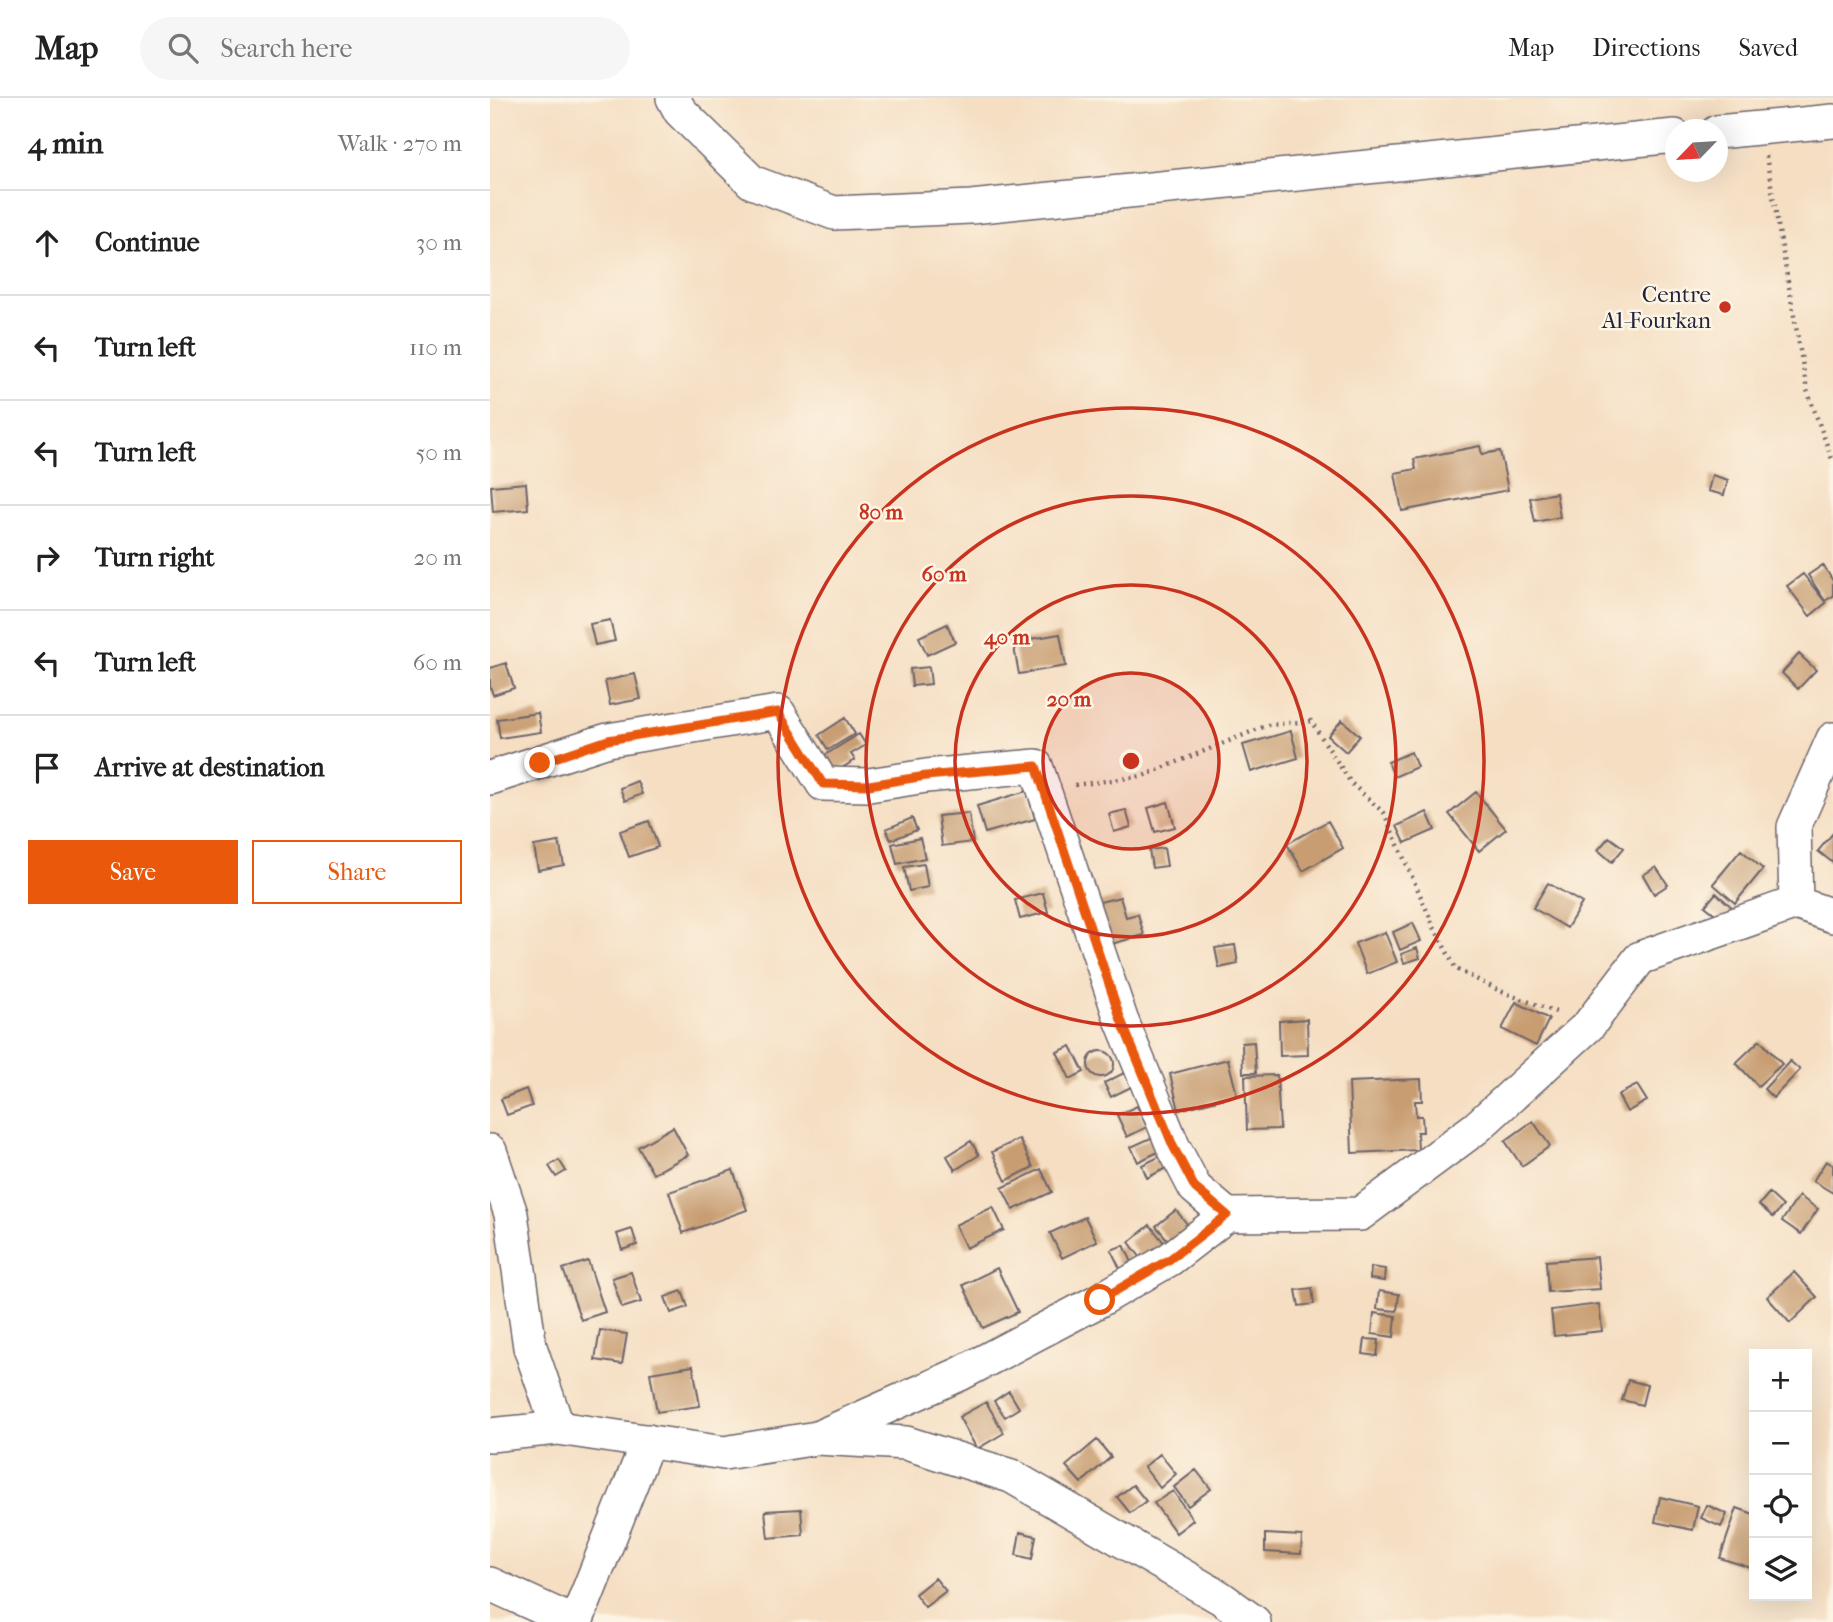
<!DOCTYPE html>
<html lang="en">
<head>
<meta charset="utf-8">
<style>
	:root { --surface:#fff; --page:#f6f6f6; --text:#222; --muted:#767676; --line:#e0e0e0; --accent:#ea580c }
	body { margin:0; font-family:"IM FELL French Canon",serif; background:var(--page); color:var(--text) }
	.controls { position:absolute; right:21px; bottom:21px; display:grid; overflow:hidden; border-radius:0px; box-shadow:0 7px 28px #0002 }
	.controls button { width:63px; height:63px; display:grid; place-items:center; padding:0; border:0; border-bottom:2px solid var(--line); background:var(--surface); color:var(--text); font:35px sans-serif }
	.compass { position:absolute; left:1175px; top:21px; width:63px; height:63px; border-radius:50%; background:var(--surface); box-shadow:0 7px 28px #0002; rotate:245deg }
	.stop { position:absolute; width:21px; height:21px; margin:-16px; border:5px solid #ea580c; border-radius:50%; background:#fff }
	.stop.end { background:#ea580c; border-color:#fff; box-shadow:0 2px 7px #0008 }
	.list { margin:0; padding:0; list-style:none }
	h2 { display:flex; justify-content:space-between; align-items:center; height:91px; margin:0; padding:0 28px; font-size:30px }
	h2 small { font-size:23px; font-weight:400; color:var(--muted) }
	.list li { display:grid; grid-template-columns:46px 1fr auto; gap:21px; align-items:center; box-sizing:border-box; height:105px; padding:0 28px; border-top:2px solid var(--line) }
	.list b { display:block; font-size:26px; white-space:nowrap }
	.list em { font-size:23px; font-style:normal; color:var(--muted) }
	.actions { display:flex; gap:14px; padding:21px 28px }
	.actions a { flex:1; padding:16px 0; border:2px solid var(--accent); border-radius:0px; text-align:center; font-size:24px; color:var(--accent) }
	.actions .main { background:var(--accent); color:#fff }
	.icon { flex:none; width:38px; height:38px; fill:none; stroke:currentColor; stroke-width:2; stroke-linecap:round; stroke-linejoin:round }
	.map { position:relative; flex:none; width:1343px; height:1524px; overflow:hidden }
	header { display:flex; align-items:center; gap:42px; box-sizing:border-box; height:98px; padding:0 35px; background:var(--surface); border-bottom:2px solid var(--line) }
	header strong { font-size:33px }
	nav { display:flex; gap:38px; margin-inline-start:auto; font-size:24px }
	.search { width:490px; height:63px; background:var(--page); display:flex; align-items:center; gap:18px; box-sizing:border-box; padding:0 24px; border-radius:38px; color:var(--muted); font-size:26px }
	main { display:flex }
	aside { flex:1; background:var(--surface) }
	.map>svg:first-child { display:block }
	.building { fill:#c89d72 }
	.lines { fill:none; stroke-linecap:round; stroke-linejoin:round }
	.street-casing { stroke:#6c646a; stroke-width:36 }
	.path { stroke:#6c646a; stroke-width:4.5; stroke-dasharray:2 5; stroke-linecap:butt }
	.street { stroke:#fff; stroke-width:33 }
	.route { stroke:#ea580c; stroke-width:9 }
	.ring { fill:none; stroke:#c8321e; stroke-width:3.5 }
	.poi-dot { fill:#c8321e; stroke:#fcf5e5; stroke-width:2.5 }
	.labels { text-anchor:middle; stroke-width:5; stroke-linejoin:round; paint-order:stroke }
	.poi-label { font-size:23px; fill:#22223b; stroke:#fcf5e5; text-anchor:end }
	.centre { fill:#c8321e; stroke:#fcf5e5; stroke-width:3.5 }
	.ring-label { font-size:21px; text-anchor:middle; font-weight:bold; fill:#c8321e; stroke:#fcf5e5; stroke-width:5; stroke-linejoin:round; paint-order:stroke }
</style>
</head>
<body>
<header>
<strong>Map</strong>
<div class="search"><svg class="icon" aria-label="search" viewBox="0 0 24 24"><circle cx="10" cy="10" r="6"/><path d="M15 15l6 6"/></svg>Search here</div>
<nav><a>Map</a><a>Directions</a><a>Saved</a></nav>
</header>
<main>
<aside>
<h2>4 min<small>Walk · 270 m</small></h2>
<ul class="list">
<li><svg class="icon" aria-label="ahead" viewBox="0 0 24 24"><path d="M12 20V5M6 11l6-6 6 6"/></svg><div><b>Continue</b></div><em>30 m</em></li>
<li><svg class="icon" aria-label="left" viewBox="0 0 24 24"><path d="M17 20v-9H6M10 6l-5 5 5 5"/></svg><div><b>Turn left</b></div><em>110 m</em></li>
<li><svg class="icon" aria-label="left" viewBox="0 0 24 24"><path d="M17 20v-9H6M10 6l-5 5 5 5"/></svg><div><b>Turn left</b></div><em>50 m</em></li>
<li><svg class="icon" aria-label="right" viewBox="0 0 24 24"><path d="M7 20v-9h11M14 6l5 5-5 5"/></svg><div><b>Turn right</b></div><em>20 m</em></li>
<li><svg class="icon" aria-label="left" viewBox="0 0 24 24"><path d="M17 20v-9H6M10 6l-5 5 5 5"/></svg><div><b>Turn left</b></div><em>60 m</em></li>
<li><svg class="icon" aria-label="arrive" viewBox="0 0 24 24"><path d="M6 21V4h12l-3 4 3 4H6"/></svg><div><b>Arrive at destination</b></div></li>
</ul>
<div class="actions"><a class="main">Save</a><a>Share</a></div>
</aside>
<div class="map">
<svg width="1343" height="1524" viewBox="0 0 1343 1524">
	<rect width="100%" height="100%" fill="#fcf5e5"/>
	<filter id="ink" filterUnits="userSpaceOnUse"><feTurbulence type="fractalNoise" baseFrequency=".0143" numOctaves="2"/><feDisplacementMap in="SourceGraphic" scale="14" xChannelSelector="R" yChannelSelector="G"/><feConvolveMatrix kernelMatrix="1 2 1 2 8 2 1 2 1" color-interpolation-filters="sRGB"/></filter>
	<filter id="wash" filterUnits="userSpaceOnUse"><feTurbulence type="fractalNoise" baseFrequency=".00686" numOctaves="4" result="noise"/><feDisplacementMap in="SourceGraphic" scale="28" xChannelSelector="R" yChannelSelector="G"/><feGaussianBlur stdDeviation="1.57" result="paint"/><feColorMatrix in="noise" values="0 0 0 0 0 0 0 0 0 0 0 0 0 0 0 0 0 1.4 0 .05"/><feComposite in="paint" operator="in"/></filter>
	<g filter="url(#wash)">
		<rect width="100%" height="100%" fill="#f5dec2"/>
		<g id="blocks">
			<path class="building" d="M990 348 992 356 1010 353 1018 392 912 413 905 375 926 371 924 361Z
				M1222 377 1238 382 1234 397 1218 393Z
				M36 385 38 411 3 414 1 388Z
				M1066 395 1070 419 1045 424 1040 400Z
				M1333 467 1343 483V498L1335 503 1318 477Z
				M1313 476 1336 505 1320 518 1297 488Z
				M120 522 125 543 105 547 100 526Z
				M457 526 465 544 437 557 429 539Z
				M570 536 576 568 529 576 523 544Z
				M1309 556 1326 572 1308 591 1292 575Z
				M16 565 24 590 3 597 0 588V570Z
				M439 569 441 586 422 588 420 571Z
				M145 576 151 601 120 607 115 583Z
				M48 615 51 634 10 640 7 621Z
				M355 620 365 636 338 652 329 637Z
				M852 622 870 638 856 654 838 638Z
				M801 633 808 660 761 674 753 647Z
				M369 636 376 647 361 656 365 662 345 674 335 657Z
				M921 654 927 669 904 679 898 664Z
				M147 683 152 696 135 703 130 690Z
				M537 693 545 721 495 735 487 708Z
				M986 694 1016 731 989 753 959 716Z
				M678 704 685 729 665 734 658 710Z
				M636 712 641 729 624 734 619 716Z
				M937 714 945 732 915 745 907 728Z
				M479 715 483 744 452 748 448 718Z
				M422 720 427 732 401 742 396 731Z
				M159 723 168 749 139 759 130 733Z
				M838 723 853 750 813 773 797 746Z
				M1343 735V765L1328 753Z
				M1119 739 1134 750 1122 764 1108 752Z
				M430 740 435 760 407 766 402 746Z
				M69 744 74 767 48 772 44 748Z
				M674 750 677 768 662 770 659 752Z
				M1251 752 1273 771 1245 805 1223 786Z
				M434 766 438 789 419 793 414 769Z
				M1166 769 1178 787 1164 796 1153 777Z
				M1058 785 1092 805 1077 830 1043 810Z
				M553 795 558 814 530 821 525 802Z
				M1226 795 1245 812 1235 824 1215 808Z
				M630 799 636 819 648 816 654 837 618 847 606 805Z
				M923 825 931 843 910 852 903 834Z
				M895 834 907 864 877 876 865 845Z
				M745 847 748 866 729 870 725 850Z
				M927 850 930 860 914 865 911 856Z
				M1026 904 1059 921 1046 948 1012 931Z
				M817 921 818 957 790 958 789 923Z
				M1270 942 1292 966 1268 988 1246 965Z
				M764 944 766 975H753L752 945Z
				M581 948 594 974 580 981 567 954Z
				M598 966a13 13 0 1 1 26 0a13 13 0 1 1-26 0Z
				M738 961 747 997 689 1012 680 976Z
				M1300 963 1310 972 1283 1000 1274 991Z
				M634 975 641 989 621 999 614 985Z
				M787 977 790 1031 757 1032 755 978Z
				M931 981 932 1003H925L926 1018H932L933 1034H927L928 1052 862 1055 859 984Z
				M1147 987 1157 1003 1137 1014 1128 997Z
				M36 991 42 1008 17 1017 11 1001Z
				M647 1008 657 1029 637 1039 627 1017Z
				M1043 1023 1060 1048 1032 1068 1015 1043Z
				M183 1029 198 1057 163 1076 148 1049Z
				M663 1039 670 1053 648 1064 641 1049Z
				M529 1041 543 1069 516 1083 502 1054Z
				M481 1043 489 1057 465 1072 457 1058Z
				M673 1057 678 1069 657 1080 652 1067Z
				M69 1062 76 1073 66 1079 59 1068Z
				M1336 1063 1343 1067V1095L1323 1083Z
				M551 1071 562 1094 523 1112 512 1090Z
				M243 1072 257 1112 193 1135 179 1094Z
				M1279 1095 1293 1108 1283 1119 1269 1107Z
				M1309 1098 1328 1111 1311 1136 1292 1123Z
				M503 1109 514 1132 476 1150 465 1127Z
				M686 1112 701 1131 682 1147 666 1128Z
				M595 1119 607 1143 572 1160 560 1135Z
				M660 1127 678 1150 656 1167 639 1144Z
				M142 1131 147 1147 132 1152 127 1136Z
				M634 1147 645 1171 633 1177 621 1152Z
				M1107 1159 1110 1191 1058 1194 1056 1163Z
				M98 1163 115 1214 91 1222 73 1171Z
				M881 1169 895 1171 894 1183 880 1181Z
				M507 1170 528 1214 493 1230 473 1187Z
				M141 1174 151 1204 132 1210 122 1180Z
				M1304 1174 1327 1199 1300 1225 1277 1199Z
				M822 1190 824 1206 809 1208 806 1192Z
				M192 1193 198 1209 181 1215 175 1199Z
				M889 1193 909 1196 907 1213 887 1211Z
				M1109 1206 1112 1233 1064 1238 1061 1212Z
				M884 1215 906 1218 904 1239 882 1236Z
				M110 1232 137 1236 132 1266 105 1262Z
				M875 1241 889 1242 887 1258 873 1256Z
				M203 1268 210 1308 167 1314 160 1275Z
				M1138 1282 1157 1287 1152 1307 1132 1302Z
				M519 1293 529 1310 515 1319 504 1303Z
				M496 1304 514 1335 487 1351 469 1319Z
				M607 1342 621 1359 591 1385 576 1368Z
				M670 1356 686 1376 670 1390 654 1369Z
				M706 1372 721 1391 698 1408 684 1389Z
				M643 1387 656 1403 640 1415 627 1399Z
				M683 1393 703 1422 686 1435 664 1405Z
				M1170 1399 1208 1408 1203 1432 1165 1424Z
				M1217 1407 1237 1416 1231 1429 1211 1420Z
				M1247 1410 1264 1416V1471L1230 1460Z
				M311 1411 313 1437 278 1440 275 1413Z
				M530 1434 546 1438 542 1461 526 1457Z
				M775 1436 812 1438 811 1456 775 1454Z
				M445 1480 456 1493 435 1509 425 1496Z"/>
		</g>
	</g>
	<g filter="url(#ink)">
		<use href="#blocks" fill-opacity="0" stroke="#6c646a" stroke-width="2"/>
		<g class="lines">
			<g class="street-casing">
				<path id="street" d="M183 0 190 13 262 84 344 115 481 109 1185 38
					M1227 34 1343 23
					M0 680 118 642 288 614 333 686 379 687 436 678 546 668 631 921 683 1048 705 1090 737 1117
					M1306 805 1304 729 1343 641
					M0 1053 21 1116 40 1249 68 1330
					M0 1337 68 1330 234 1355 327 1340 416 1345 521 1378 731 1500 764 1524
					M327 1340 470 1276 610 1202 680 1161 737 1117 870 1116 986 1030 1099 927 1150 860 1306 805 1343 818
					M0 1486 83 1524
					M86 1524 158 1343"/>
			</g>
			<path class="path" d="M1276 58 1317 292 1343 364
				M585 687 653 678 778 627 821 623 861 685 894 715 945 831 966 871 1010 893 1066 914"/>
			<use href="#street" class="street"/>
		</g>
	</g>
	<g class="lines" filter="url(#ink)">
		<path class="route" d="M50 665 118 642 288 614 333 686 379 687 436 678 546 668 631 922 683 1048 705 1090 737 1117 680 1161 610 1202"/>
	</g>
	<circle cx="641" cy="663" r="88" fill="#c8321e" fill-opacity=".12"/>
	<g class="ring">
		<circle cx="641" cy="663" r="88"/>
		<circle cx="641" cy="663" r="176"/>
		<circle cx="641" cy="663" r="265"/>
		<circle cx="641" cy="663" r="353"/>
	</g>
	<circle class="poi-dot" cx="1235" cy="209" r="7"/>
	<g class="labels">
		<g class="poi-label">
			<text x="1221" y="204">Centre<tspan x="1221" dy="26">Al-Fourkan</tspan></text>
		</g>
	</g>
	<circle cx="641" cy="663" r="10" class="centre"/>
	<g class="ring-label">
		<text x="391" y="421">80 m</text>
		<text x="454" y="483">60 m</text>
		<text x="517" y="546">40 m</text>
		<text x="579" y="608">20 m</text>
	</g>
</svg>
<div class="controls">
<button>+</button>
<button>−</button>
<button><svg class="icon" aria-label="locate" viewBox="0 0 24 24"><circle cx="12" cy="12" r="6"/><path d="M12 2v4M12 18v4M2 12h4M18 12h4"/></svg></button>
<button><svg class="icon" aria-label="layers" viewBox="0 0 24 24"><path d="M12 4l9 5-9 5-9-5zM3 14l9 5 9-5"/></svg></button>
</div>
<svg class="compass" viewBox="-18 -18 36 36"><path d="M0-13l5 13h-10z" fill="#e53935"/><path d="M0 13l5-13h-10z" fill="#767676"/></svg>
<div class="stop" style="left:610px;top:1202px"></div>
<div class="stop end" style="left:50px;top:665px"></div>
</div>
</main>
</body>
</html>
